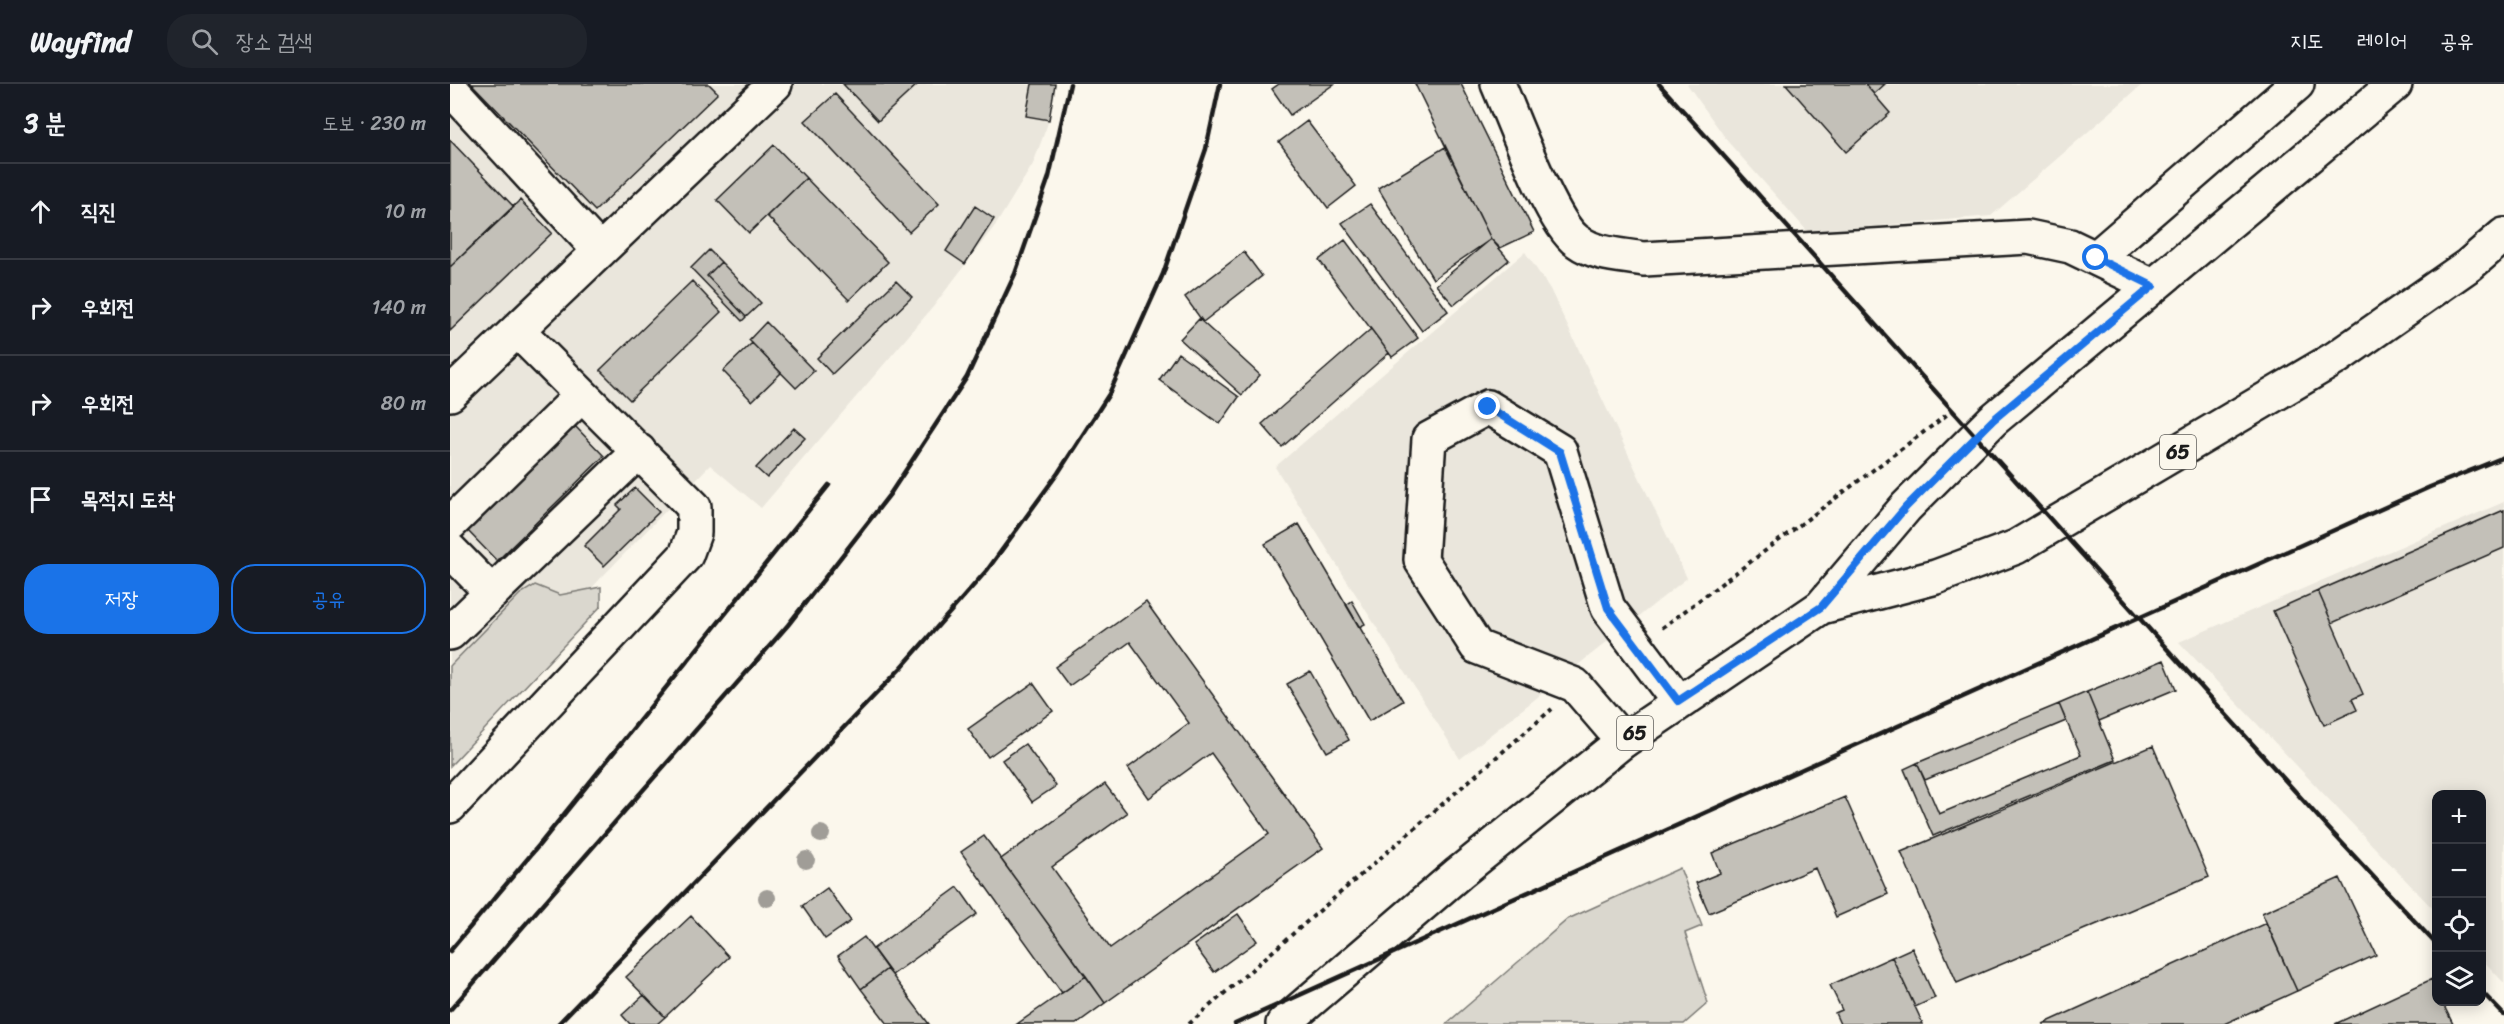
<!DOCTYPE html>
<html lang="ko">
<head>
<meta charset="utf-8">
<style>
	:root { --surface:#171b24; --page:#20242c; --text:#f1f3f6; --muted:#9ea1a6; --line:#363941; --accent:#1a73e8 }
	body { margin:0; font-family:Sriracha,"Poor Story",sans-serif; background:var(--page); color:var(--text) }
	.controls { position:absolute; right:18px; bottom:18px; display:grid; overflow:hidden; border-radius:12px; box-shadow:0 3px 15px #0003 }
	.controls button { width:54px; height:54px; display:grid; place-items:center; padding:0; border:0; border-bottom:2px solid var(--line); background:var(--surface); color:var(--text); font:30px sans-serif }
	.stop { position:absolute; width:18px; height:18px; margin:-14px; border:4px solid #1a73e8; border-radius:50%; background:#fff }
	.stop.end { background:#1a73e8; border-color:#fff; box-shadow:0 2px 6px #0008 }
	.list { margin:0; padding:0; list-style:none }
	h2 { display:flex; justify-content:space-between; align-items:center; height:78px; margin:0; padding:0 24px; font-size:26px }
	h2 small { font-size:20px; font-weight:400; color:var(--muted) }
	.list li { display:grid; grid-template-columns:39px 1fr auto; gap:18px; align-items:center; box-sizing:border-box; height:96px; padding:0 24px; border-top:2px solid var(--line) }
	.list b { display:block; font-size:22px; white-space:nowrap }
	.list em { font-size:20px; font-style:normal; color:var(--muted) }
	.actions { display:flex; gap:12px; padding:18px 24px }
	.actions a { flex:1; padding:14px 0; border:2px solid var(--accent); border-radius:24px; text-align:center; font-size:21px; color:var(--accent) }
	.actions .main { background:var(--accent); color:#fff }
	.icon { flex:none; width:33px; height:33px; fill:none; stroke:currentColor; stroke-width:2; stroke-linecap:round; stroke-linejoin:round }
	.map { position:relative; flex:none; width:2054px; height:940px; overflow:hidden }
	header { display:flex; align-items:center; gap:36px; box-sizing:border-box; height:84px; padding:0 30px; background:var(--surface); border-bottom:2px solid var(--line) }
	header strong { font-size:28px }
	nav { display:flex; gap:33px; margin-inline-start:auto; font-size:21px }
	.search { width:420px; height:54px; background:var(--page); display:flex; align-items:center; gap:15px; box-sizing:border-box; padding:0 21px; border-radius:24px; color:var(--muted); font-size:22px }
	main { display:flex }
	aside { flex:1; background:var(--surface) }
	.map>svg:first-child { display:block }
	.built { fill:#eae6dc }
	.green { fill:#dad7ce; stroke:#7b7a75; stroke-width:1.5 }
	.building { fill:#c3c0b8; stroke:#1c1c1c; stroke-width:1.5 }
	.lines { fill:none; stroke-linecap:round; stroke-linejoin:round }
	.minor-casing { stroke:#1c1c1c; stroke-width:38 }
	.major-casing { stroke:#1c1c1c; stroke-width:38 }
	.path { stroke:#1c1c1c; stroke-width:4; stroke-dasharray:4.5 4.5; stroke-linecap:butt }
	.minor { stroke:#fbf7ec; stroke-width:33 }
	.major { stroke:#fbf7ec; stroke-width:33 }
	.rail { stroke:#1c1c1c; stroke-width:4.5 }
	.tree { fill:#a09d97 }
	.route { stroke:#1a73e8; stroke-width:8 }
	.labels { text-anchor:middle; stroke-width:4.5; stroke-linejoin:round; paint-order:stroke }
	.shield { fill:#fbf7ec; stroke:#5f5e5a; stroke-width:1.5 }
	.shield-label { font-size:20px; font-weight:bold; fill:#1c1c1c }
</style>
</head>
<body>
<header>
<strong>Wayfind</strong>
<div class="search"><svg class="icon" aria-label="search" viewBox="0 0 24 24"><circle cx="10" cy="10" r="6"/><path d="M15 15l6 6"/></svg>장소 검색</div>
<nav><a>지도</a><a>레이어</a><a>공유</a></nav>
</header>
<main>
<aside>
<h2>3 분<small>도보 · 230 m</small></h2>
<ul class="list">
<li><svg class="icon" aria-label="ahead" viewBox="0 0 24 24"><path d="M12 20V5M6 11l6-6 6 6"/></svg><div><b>직진</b></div><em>10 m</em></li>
<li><svg class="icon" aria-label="right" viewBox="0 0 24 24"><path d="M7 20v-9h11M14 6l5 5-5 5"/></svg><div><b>우회전</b></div><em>140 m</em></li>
<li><svg class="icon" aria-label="right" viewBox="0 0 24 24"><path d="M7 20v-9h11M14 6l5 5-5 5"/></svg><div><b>우회전</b></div><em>80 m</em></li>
<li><svg class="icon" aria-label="arrive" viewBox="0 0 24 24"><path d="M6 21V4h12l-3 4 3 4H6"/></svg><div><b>목적지 도착</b></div></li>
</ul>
<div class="actions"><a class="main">저장</a><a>공유</a></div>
</aside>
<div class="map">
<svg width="2054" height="940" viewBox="0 0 2054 940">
	<rect width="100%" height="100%" fill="#fbf7ec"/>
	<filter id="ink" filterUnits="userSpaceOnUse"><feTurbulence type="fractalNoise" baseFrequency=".0167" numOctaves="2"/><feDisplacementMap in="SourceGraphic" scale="12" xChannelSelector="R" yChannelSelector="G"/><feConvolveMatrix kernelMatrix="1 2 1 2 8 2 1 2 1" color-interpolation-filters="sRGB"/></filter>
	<g filter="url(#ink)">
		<path class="built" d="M0 0H605L599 36 583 80 547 139 483 223 311 424 260 381 150 495 0 659Z
			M1237 0H1693L1541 132 1358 148 1279 59Z
			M1075 168 1100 205 1237 494 1010 675 825 383Z
			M2054 418V899L2032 875V710H1986V828L1729 558Z"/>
		<path class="green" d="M85 501 110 511 151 503V522L0 682V582L70 510Z
			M1230 784 1252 842 1235 849 1258 919 1234 940H996L1118 835Z"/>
		<path class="building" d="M22 0H259L268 9 145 127Z
			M393 0H468L428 37Z
			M582 0H605L599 36 576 32Z
			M829 0H884L840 31 822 5Z
			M965 0H1011L1084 148 1050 164 1041 155Z
			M1336 0H1415L1440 29 1396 68Z
			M1415 0H1435L1424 10Z
			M385 10 489 120 459 148 355 37Z
			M857 37 906 102 878 124 829 58Z
			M0 56 64 123 0 183Z
			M324 61 356 94 299 149 267 116Z
			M995 63 1041 155 983 195 928 104Z
			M356 94 438 178 399 216 317 132Z
			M70 116 102 149 0 247V183Z
			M920 120 998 227 972 247 892 139Z
			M525 122 544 135 515 180 496 167Z
			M1041 155 1059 176 1004 221 986 201Z
			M895 156 968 254 942 273 869 176Z
			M259 166 271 178 257 192 296 233 292 237 241 184Z
			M794 168 812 192 753 238 735 213Z
			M271 178 311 219 296 233 257 192Z
			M242 197 271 228 180 316 150 286Z
			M446 197 462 213 382 290 367 274Z
			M749 235 810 291 792 311 730 255Z
			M316 238 364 287 346 304 299 256Z
			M921 245 939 269 832 363 812 340Z
			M302 259 331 289 302 317 273 287Z
			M728 269 789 313 770 340 709 296Z
			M124 341 154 372 47 477 16 445Z
			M344 344 355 354 317 394 306 384Z
			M185 404 209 428 154 482 134 462 171 425 167 421Z
			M2054 426V464L1882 539 1868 507Z
			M849 440 953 617 919 637 815 460Z
			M1868 507 1913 610 1902 615 1907 626 1874 641 1823 527Z
			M902 517 915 540 909 543 896 521Z
			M696 518 873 764 655 919 551 775 655 700 677 729 602 783 660 864 819 750 761 669 699 714 678 684 739 639 680 558 619 602 605 583Z
			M1714 576 1726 605 1649 637 1637 608Z
			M860 587 899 656 877 668 837 600Z
			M583 599 603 627 538 673 518 645Z
			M1637 608 1665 676 1483 752 1454 685 1467 679 1489 730 1631 671 1609 620Z
			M1609 620 1616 637 1475 696 1467 679Z
			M575 660 606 702 582 718 552 676Z
			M1703 662 1759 793 1507 899 1451 768Z
			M1395 713 1438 810 1386 833 1365 784 1259 829 1246 799 1270 789 1262 769Z
			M534 752 636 892 612 909 511 768Z
			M1890 794 1926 871 1847 907 1812 829Z
			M508 803 527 830 442 891 423 865Z
			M377 804 401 837 375 855 352 822Z
			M788 830 807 857 764 888 744 861Z
			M241 832 279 873 215 933 176 893Z
			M1816 839 1847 907 1774 940H1593Z
			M414 853 437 885 411 905 388 872Z
			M1462 864 1485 914 1465 923 1442 873Z
			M1442 873 1473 940H1390L1385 929 1392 926 1380 901Z
			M437 885 442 891 479 940H438L411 905Z
			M636 892 655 919 626 940H567Z
			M1982 895 1986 905V918H1992L2003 940H1885Z
			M194 911 215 933 207 940H180L172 931Z"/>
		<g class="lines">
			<g class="minor-casing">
				<path id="minor" d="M1048 0C1063 34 1101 139 1127 157 1146 171 1171 171 1194 175L1578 153 1620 162 1703 202
					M0 4 150 167
					M1646 174 1847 0
					M0 310 325 0
					M0 440 132 311
					M0 466 42 509
					M0 549 189 367
					M1173 657 1125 601 1027 563 971 476 979 355 1038 323 1110 367 1158 524 1228 617
					M0 722 236 471 244 449V423L67 246"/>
			</g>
			<g class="major-casing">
				<path id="major" d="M1371 523 1486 493 1566 463 1886 274 2019 181 2054 151
					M833 940 1009 789 1173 657 1371 523 1456 423 1543 336 1945 0"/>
			</g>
			<path class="path" d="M1212 544 1506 324
				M739 940 1102 625"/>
			<use href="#minor" class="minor"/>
			<use href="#major" class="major"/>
			<path class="rail" d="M1209 0 1879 745 1986 860
				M0 867 90 760 379 401
				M2032 908 2054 931
				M0 926 338 541 440 410 517 293 565 190 599 93 620 0
				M108 940 451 584 538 485 608 389 659 310 713 190 756 65 770 0
				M785 940 1980 403 2054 373"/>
		</g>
		<g class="tree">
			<circle cx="371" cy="750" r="9"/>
			<circle cx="356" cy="776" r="9"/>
			<circle cx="317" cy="814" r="9"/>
		</g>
	</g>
	<g class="lines" filter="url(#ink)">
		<path class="route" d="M1038 323 1110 368 1158 524 1228 617 1371 523 1456 423 1543 336 1703 202 1646 174"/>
	</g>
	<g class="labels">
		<g class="shield">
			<rect x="1710" y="351" width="36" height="34" rx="4.5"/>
			<rect x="1167" y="632" width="36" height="34" rx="4.5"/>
		</g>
		<g class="shield-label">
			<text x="1728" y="375">65</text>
			<text x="1185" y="656">65</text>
		</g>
	</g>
</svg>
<div class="controls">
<button>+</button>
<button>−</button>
<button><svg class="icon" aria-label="locate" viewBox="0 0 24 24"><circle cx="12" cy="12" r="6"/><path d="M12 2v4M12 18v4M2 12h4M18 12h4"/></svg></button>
<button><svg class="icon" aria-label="layers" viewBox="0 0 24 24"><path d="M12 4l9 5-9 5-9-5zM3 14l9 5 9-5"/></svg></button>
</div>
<div class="stop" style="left:1646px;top:174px"></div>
<div class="stop end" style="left:1038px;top:323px"></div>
</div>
</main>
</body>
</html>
